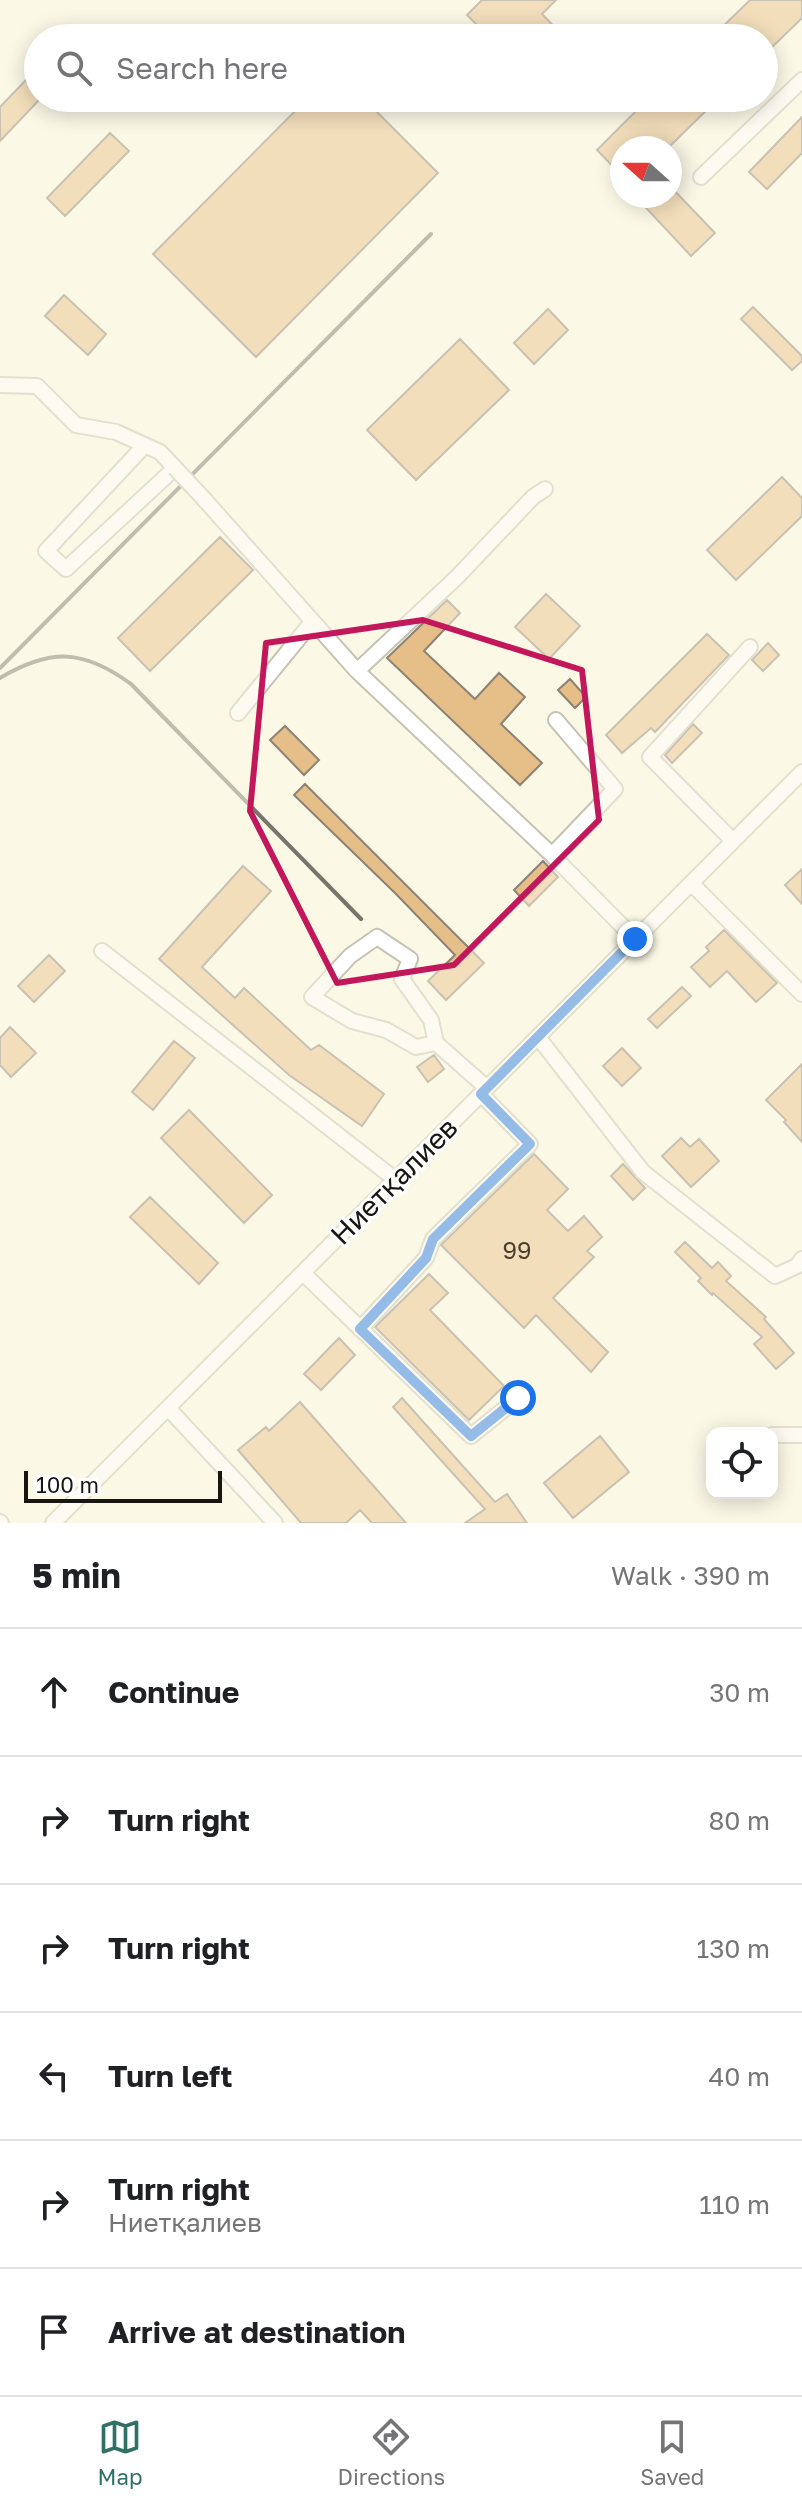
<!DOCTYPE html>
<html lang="en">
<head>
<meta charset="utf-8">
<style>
	:root { --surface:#fff; --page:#f6f6f6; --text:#202124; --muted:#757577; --line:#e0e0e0; --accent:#2f7265 }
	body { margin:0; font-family:"Golos Text",sans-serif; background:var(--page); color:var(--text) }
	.controls { position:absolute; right:24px; bottom:24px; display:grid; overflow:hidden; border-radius:16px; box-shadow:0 4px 20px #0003 }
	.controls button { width:72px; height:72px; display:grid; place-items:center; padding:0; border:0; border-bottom:2px solid var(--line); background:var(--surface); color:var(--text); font:40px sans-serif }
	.compass { position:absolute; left:610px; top:136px; width:72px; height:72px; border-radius:50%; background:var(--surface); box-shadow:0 4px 20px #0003; rotate:291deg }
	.scale { position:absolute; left:24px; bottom:20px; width:198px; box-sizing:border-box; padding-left:8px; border:4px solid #171610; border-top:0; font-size:22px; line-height:28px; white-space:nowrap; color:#171610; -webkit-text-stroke:6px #fff; paint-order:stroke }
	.stop { position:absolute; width:24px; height:24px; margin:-18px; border:6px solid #1a73e8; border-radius:50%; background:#fff }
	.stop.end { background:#1a73e8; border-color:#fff; box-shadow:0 2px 8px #0008 }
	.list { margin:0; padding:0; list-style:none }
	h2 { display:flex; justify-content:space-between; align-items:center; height:104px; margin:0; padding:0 32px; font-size:34px }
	h2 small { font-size:26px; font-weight:400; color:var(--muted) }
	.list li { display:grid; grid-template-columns:52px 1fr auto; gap:24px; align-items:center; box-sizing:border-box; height:128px; padding:0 32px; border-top:2px solid var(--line) }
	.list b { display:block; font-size:30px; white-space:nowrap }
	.list p { margin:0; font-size:26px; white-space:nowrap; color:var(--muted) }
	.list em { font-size:26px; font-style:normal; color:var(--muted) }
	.icon { flex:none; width:44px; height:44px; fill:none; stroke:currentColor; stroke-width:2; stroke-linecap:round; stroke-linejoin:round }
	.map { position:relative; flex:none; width:802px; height:1523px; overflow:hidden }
	.search { position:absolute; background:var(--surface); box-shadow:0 4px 20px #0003; left:24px; right:24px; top:24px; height:88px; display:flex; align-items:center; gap:20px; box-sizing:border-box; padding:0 28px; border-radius:44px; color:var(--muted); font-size:30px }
	.sheet { height:872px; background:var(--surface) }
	nav { display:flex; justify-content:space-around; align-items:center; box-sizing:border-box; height:112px; border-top:2px solid var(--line); background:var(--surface); font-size:22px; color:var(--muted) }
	nav a { display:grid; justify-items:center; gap:4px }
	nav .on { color:var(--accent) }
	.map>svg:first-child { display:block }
	.building { fill:#e6be87; stroke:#8c8275; stroke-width:2 }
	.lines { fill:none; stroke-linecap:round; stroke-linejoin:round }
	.minor-casing { stroke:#c6c3b3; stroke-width:18 }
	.minor { stroke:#fff; stroke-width:14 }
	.rail { stroke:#77756a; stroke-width:4 }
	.minor-bridge-casing { stroke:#c6c3b3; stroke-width:18; stroke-linecap:butt }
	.minor-bridge { stroke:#fff; stroke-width:14 }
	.route { stroke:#1a73e8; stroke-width:10 }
	.marked { fill:none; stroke:#c2185b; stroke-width:6; stroke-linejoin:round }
	.labels { text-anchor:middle; stroke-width:6; stroke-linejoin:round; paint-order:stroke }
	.number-label { font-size:24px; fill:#4b402e }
	.street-label { font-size:28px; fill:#171610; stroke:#fff }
</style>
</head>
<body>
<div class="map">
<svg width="802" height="1523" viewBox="0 0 802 1523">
	<rect width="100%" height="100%" fill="#fbf8e6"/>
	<path class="building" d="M482 0H556L542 14 565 38H490L467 15Z
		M750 0H802V18L764 55V38H711Z
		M26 80 38 92V98H41L0 141V107Z
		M308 98H363L438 173 256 357 153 254Z
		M649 98H719L668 148H622V176L597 150Z
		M802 117V153L767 189 749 172Z
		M110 133 129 151 65 216 47 198Z
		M670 186 715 233 691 256 635 196H670Z
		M64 295 106 334 88 355 45 316Z
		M753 307 802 356V361L792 370 741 319Z
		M548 309 568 330 534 364 514 343Z
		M460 339 509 390 416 480 367 430Z
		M782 477 802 498V516L736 580 707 550Z
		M220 537 253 570 150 671 118 638Z
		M546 594 580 626 549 659 515 627Z
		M447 600 460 613 424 651 475 699 499 673 525 697 501 724 542 763 520 785 387 658Z
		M707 634 729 655 655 732 651 728 622 753 606 735Z
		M768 643 779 655 763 671 752 660Z
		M570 679 586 697 575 708 558 690Z
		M693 724 702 733 672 763 665 755Z
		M285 726 319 760 304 775 270 740Z
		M305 784 484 963 446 1000 428 981 455 955 396 894 294 795Z
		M543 861 558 877 529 906 514 890Z
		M243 866 271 891 202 967 235 998 244 988 311 1050 319 1045 384 1094 362 1126 289 1075 159 959Z
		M802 869V904L785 885Z
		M724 930 777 983 756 1002 727 971 710 987 691 967 709 951 706 947Z
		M49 955 65 971 34 1002 18 986Z
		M682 987 691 996 657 1028 648 1019Z
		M10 1027 36 1053 11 1077 0 1065V1038Z
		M174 1041 195 1058 153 1110 132 1092Z
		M622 1048 641 1068 622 1086 603 1066Z
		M434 1055 444 1069 428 1082 417 1067Z
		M802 1064V1142L784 1122 786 1120 766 1100Z
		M189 1110 272 1195 244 1223 161 1138Z
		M681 1138 690 1147 699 1139 719 1161 691 1187 662 1156Z
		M534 1154 568 1189 547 1210 568 1231 584 1216 602 1237 587 1251 594 1257 553 1298 608 1352 591 1372 536 1315 524 1328 441 1245Z
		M623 1164 645 1188 633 1200 611 1176Z
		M150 1197 218 1263 199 1284 130 1217Z
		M685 1242 712 1268 718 1262 731 1276 726 1281 766 1317 764 1319 794 1353 776 1369 754 1344 762 1337 713 1293 712 1295 698 1281 701 1278 675 1252Z
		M429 1274 448 1293 430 1310 504 1386 469 1420 375 1327Z
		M339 1338 355 1355 321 1390 304 1374Z
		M402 1398 495 1502 507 1494 527 1523H465L485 1509 393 1407Z
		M300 1402 406 1523H372L360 1510 346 1523H301L238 1450 266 1427 269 1431Z
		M600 1436 629 1472 573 1518 544 1483Z"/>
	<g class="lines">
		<g class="minor-casing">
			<path id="minor" d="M701 177 802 80
				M0 385 37 386 76 425 116 432 160 452 175 468 66 569 46 551 145 445
				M204 499 357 671 552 855 635 939
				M357 671 457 577 533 497 545 489
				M238 713 312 622
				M733 841 650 757 750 647
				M552 855 615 789 556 720
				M691 883 802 994
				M102 951 396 1180
				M538 1037 643 1172 775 1276 797 1266 802 1259
				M436 1043 416 1047 386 1030 352 1021 312 997 350 956 377 937 410 959 402 979 431 1020 436 1043 487 1088
				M303 1273 471 1436 518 1398
				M360 1329 426 1258 433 1239 530 1144 481 1094
				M168 1408 275 1523
				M772 1435H802
				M0 1522 1 1523
				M53 1523 802 772"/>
		</g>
		<use href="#minor" class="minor"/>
		<path class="rail" d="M0 668 431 234
			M0 678C51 648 83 649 131 684L361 919"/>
		<g class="minor-bridge-casing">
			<path id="minor-bridge" d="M175 468 204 499"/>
		</g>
		<use href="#minor-bridge" class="minor-bridge"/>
	</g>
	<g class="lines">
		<path class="route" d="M518 1398 471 1436 360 1329 426 1258 433 1239 530 1144 481 1094 635 939"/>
	</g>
	<path d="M0 0H802V1523H0ZM423 620 582 670 599 820 454 965 337 983 250 811 266 643Z" fill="#fbf8e6" fill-opacity=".55" fill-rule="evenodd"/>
	<path class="marked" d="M423 620 582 670 599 820 454 965 337 983 250 811 266 643Z"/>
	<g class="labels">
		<g class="number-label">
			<text x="517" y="1259">99</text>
		</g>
		<g class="street-label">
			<text transform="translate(394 1181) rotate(-45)" y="10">Ниетқалиев</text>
		</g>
	</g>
</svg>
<div class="controls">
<button><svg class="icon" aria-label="locate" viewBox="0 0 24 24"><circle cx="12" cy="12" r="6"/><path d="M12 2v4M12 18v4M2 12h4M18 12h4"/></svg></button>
</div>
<svg class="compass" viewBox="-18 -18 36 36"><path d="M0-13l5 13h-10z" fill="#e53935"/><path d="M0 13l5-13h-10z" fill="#757577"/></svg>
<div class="scale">100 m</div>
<div class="stop" style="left:518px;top:1398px"></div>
<div class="stop end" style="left:635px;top:939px"></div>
<div class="search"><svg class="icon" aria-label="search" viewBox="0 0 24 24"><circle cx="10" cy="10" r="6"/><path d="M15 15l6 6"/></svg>Search here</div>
</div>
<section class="sheet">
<h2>5 min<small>Walk · 390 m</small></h2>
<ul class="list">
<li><svg class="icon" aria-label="ahead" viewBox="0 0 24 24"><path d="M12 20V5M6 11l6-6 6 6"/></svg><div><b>Continue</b></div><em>30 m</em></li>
<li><svg class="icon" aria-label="right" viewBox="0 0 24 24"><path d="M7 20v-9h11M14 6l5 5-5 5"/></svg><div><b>Turn right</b></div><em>80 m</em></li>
<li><svg class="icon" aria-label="right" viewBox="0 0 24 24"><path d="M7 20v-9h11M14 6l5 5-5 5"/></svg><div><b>Turn right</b></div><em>130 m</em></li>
<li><svg class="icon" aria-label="left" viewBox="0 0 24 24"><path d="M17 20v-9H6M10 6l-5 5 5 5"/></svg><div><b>Turn left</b></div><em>40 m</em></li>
<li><svg class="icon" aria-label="right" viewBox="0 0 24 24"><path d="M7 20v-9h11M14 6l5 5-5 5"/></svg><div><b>Turn right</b><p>Ниетқалиев</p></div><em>110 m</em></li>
<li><svg class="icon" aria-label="arrive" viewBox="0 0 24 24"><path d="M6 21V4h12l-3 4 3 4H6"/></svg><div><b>Arrive at destination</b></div></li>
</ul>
</section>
<nav>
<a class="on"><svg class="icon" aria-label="map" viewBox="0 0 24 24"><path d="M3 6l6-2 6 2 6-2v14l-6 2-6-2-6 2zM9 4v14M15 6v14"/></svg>Map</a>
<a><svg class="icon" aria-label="directions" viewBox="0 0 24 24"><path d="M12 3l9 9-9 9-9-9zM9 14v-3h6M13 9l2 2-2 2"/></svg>Directions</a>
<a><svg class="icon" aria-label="saved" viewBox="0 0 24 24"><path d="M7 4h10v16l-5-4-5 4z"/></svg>Saved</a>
</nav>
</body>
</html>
